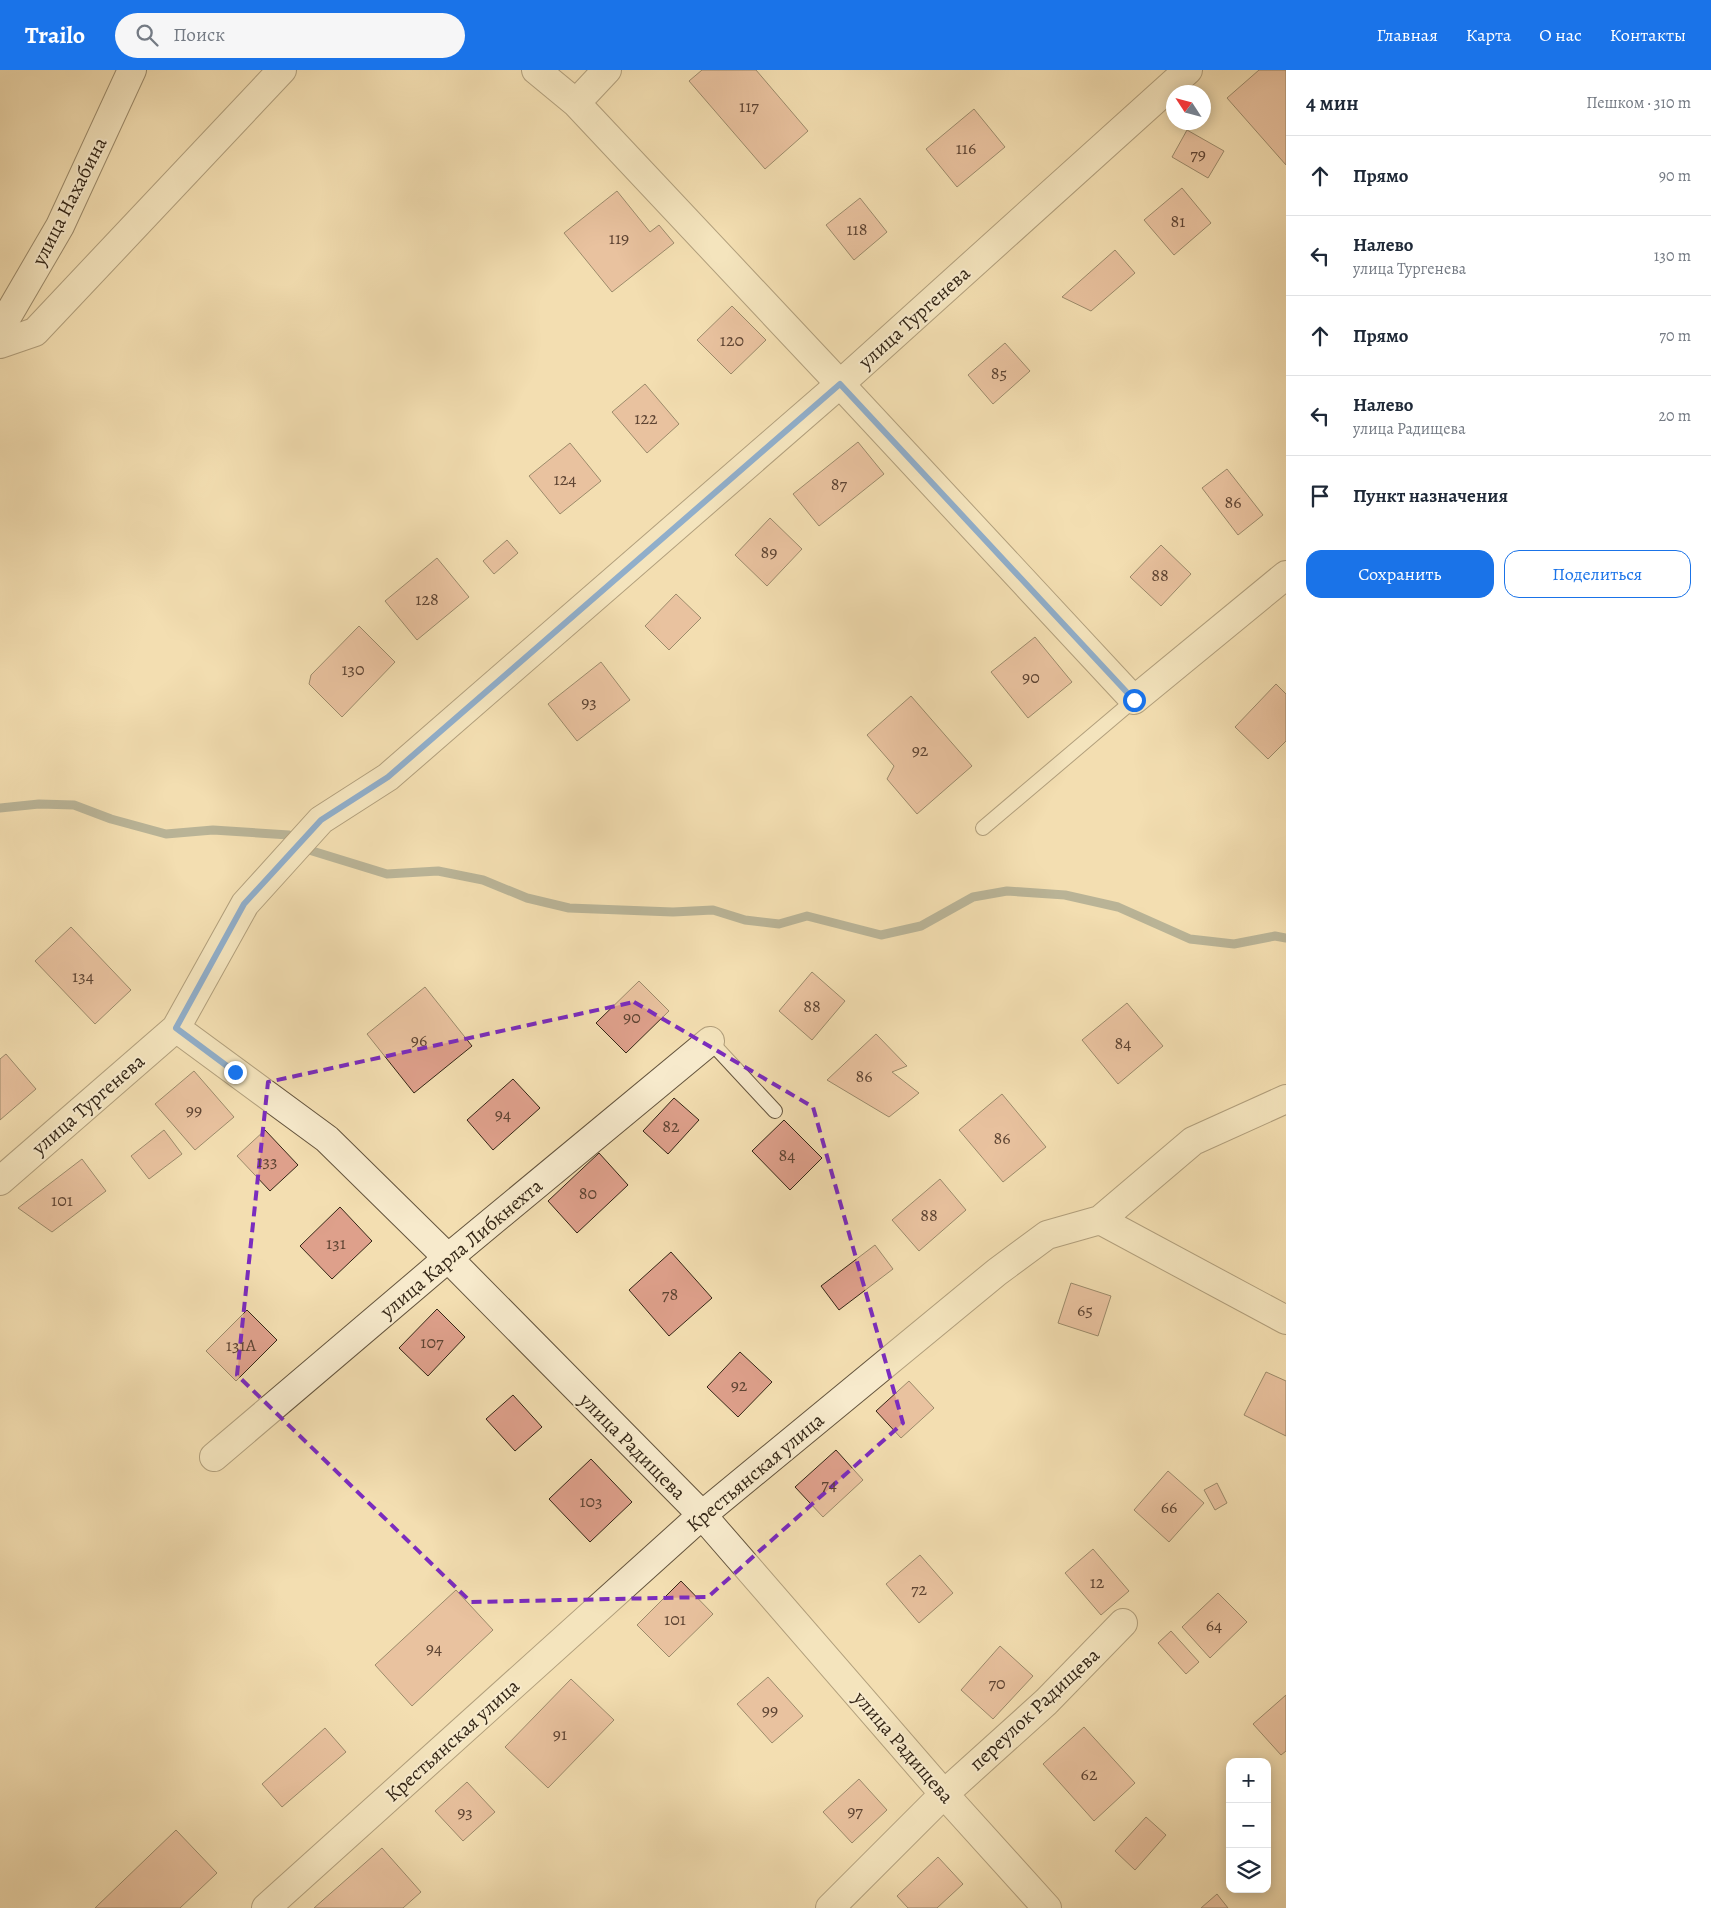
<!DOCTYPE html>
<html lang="ru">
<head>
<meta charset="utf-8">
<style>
	:root { --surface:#fff; --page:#f6f6f7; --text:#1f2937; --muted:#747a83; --line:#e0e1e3; --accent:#1a73e8 }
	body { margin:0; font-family:Alegreya,serif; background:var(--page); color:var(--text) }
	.controls { position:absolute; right:15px; bottom:15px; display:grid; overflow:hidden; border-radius:10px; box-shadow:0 2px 12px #0003 }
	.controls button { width:45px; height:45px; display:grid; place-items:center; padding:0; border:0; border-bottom:1px solid var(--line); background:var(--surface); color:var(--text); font:25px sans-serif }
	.compass { position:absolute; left:1166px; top:15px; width:45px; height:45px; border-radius:50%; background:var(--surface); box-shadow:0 2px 12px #0003; rotate:306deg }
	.stop { position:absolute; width:15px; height:15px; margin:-11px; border:4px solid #1a73e8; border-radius:50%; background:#fff }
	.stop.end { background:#1a73e8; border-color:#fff; box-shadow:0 1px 5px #0008 }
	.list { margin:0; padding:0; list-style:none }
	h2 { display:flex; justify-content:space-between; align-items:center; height:65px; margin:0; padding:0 20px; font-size:21px }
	h2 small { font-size:16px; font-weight:400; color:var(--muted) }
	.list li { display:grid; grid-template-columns:32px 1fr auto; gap:15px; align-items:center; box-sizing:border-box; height:80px; padding:0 20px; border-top:1px solid var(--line) }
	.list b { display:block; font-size:19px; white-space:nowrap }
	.list p { margin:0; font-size:16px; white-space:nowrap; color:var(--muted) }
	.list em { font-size:16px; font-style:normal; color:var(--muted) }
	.actions { display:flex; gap:10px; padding:15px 20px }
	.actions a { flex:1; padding:11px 0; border:1px solid var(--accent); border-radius:15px; text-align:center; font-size:18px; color:var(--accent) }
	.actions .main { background:var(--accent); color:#fff }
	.icon { flex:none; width:28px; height:28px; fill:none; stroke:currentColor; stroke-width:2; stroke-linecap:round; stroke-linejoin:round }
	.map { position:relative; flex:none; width:1286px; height:1838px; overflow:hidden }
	header { display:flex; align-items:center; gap:30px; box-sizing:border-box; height:70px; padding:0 25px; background:var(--accent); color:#fff }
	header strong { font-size:24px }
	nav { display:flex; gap:28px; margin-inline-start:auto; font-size:18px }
	.search { width:350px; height:45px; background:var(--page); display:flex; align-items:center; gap:12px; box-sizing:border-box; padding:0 18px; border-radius:28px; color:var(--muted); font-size:19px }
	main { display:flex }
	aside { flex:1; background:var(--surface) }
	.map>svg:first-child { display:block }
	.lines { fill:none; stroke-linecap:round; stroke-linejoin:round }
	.stream { stroke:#747f76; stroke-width:9 }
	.building { fill:#dea08b; stroke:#342616 }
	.service-casing { stroke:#64543d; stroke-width:16 }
	.minor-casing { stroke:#64543d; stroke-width:30 }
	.secondary-casing { stroke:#342616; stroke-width:30 }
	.service { stroke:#f7eacc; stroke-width:14 }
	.minor { stroke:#f7eacc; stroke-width:28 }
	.secondary { stroke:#f7eacc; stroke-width:28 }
	.route { stroke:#1a73e8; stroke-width:6 }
	.marked { fill:none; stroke:#7b2cbf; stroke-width:4; stroke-dasharray:10 6; stroke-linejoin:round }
	.labels { text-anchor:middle; stroke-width:4; stroke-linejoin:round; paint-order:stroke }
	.number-label { font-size:18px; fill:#5e4433 }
	.street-label { font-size:20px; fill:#342616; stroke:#f7eacc }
</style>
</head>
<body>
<header>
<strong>Trailo</strong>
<div class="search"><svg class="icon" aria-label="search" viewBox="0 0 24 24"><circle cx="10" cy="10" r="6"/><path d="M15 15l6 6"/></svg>Поиск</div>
<nav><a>Главная</a><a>Карта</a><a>О нас</a><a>Контакты</a></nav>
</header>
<main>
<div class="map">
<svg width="1286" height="1838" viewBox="0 0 1286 1838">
	<rect width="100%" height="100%" fill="#f3deb1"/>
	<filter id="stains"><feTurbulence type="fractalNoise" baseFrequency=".004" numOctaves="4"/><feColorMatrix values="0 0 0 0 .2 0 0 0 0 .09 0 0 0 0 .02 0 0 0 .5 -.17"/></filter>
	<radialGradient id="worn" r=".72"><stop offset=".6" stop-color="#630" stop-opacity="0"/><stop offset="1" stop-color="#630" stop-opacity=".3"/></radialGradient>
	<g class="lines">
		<path class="stream" d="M0 738 39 734 74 735 111 749 166 764 213 760 289 765
			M309 780 387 804 438 801 483 810 527 828 569 838 673 842 713 840 745 850 779 854 807 846 881 865 921 856 973 827 1007 821 1065 825 1118 837 1190 869 1234 874 1275 866 1286 868"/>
	</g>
	<path class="building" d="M702 0H756L808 61 765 99 689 11Z
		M1259 0H1286V95L1227 28Z
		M974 39 1005 77 957 117 926 79Z
		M1187 60 1224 81 1208 108 1172 87Z
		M1182 118 1211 153 1174 185 1144 150Z
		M617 121 650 162 659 155 674 173 612 222 564 163Z
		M860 128 887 162 854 190 826 155Z
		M1115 180 1135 203 1091 241 1062 227Z
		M732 236 766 270 731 304 697 270Z
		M1005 273 1030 301 993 334 968 305Z
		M645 314 679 354 647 383 612 342Z
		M858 372 884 404 819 456 793 424Z
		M570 373 601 411 560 444 529 406Z
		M1227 399 1263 445 1238 465 1202 418Z
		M770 448 802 479 767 516 735 485Z
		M507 470 518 483 494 504 483 491Z
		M1161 475 1191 504 1161 536 1130 507Z
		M437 488 469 527 417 570 385 531Z
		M676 524 701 548 669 580 645 556Z
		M359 556 395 592 342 647 309 614 311 605Z
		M1035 567 1072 612 1028 648 991 602Z
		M601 592 630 630 577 671 548 634Z
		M1276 614 1286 624V671L1268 689 1235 657Z
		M911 626 972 696 917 744 887 709 894 696 867 665Z
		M71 857 131 920 95 954 35 891Z
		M812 902 845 931 812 970 779 941Z
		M639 911 669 941 626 983 596 953Z
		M425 917 472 976 414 1023 367 964Z
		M1127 933 1163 976 1118 1014 1082 970Z
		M876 964 907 996 892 1002 919 1023 889 1047 827 1010Z
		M6 984 36 1019 0 1050V989Z
		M194 1001 234 1047 195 1080 155 1034Z
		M513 1009 540 1038 493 1080 467 1050Z
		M1002 1024 1046 1077 1003 1112 959 1060Z
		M674 1028 699 1050 668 1084 643 1061Z
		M784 1050 822 1088 790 1120 752 1081Z
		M164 1060 182 1084 149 1109 131 1086Z
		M265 1060 298 1095 270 1121 237 1086Z
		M599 1083 628 1115 577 1163 548 1131Z
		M82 1089 106 1121 52 1162 18 1138Z
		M940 1109 966 1140 919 1181 892 1150Z
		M340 1137 372 1171 332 1209 300 1176Z
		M875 1175 893 1199 839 1240 821 1216Z
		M671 1182 712 1228 669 1266 629 1220Z
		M1071 1213 1111 1226 1098 1266 1058 1253Z
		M437 1239 465 1267 428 1306 399 1278Z
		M247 1240 277 1270 236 1311 206 1281Z
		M740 1282 772 1312 738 1347 707 1317Z
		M1266 1302 1286 1311V1366L1244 1345Z
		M909 1311 934 1338 901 1368 876 1341Z
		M513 1325 542 1357 515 1381 486 1349Z
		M836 1380 863 1410 823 1447 795 1417Z
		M591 1389 632 1432 590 1472 549 1429Z
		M1168 1401 1204 1433 1169 1472 1134 1440Z
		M1217 1413 1227 1433 1215 1440 1204 1420Z
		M1093 1479 1129 1521 1101 1545 1065 1503Z
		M920 1485 953 1523 919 1553 886 1514Z
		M681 1511 713 1544 669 1587 637 1555Z
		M456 1520 493 1560 412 1636 375 1595Z
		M1218 1523 1247 1552 1210 1588 1182 1557Z
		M1171 1561 1199 1592 1186 1604 1158 1573Z
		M1000 1576 1033 1606 993 1649 961 1620Z
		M768 1607 803 1646 772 1673 737 1634Z
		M571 1609 614 1650 548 1718 505 1677Z
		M1286 1625V1681L1281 1685 1253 1654Z
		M1084 1657 1135 1713 1094 1751 1043 1694Z
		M325 1658 346 1682 282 1737 262 1714Z
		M859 1709 887 1740 852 1773 823 1742Z
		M467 1712 495 1742 463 1771 435 1741Z
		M1146 1747 1166 1765 1135 1800 1115 1781Z
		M176 1760 217 1803 180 1838H95Z
		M382 1778 421 1822 403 1838H314Z
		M938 1787 963 1814 937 1838H908L897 1826Z
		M1217 1824 1228 1838H1201Z"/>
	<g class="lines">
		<g class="service-casing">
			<path id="service" d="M983 758 1134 630
				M710 971 775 1041"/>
		</g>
		<g class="minor-casing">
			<path id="minor" d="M536 0 576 33 840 314 1134 630 1286 505
				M576 33 607 0
				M0 274 35 262 282 0
				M176 958 327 1069 448 1188 702 1445 944 1724 1047 1838
				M0 1111 176 958 245 834 321 750 388 707 840 314 1188 0
				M1100 1150 1286 1250
				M214 1387 448 1188 710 971
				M266 1838 702 1445 997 1202 1047 1165 1100 1150 1193 1071 1286 1029
				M830 1838 944 1724 1046 1632 1123 1553"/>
		</g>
		<g class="secondary-casing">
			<path id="secondary" d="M0 259 60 156 132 0"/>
		</g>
		<use href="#service" class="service"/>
		<use href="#minor" class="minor"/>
		<use href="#secondary" class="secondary"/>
	</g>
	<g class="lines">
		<path class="route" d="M235 1002 176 958 244 834 321 750 388 707 840 314 1134 630"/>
	</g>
	<path d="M0 0H1286V1838H0ZM634 932 813 1037 903 1353 708 1527 471 1532 237 1305 268 1012Z" fill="#f3deb1" fill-opacity=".55" fill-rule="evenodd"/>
	<path class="marked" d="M634 932 813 1037 903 1353 708 1527 471 1532 237 1305 268 1012Z"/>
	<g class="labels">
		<g class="number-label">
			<text x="749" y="42">117</text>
			<text x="966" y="84">116</text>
			<text x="1198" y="90">79</text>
			<text x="1178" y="157">81</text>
			<text x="857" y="165">118</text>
			<text x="619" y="174">119</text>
			<text x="732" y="276">120</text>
			<text x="999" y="309">85</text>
			<text x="646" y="354">122</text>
			<text x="565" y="415">124</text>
			<text x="839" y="420">87</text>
			<text x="1233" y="438">86</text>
			<text x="769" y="488">89</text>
			<text x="1160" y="511">88</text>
			<text x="427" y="535">128</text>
			<text x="353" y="605">130</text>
			<text x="1031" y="613">90</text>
			<text x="589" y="638">93</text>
			<text x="920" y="686">92</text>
			<text x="83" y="912">134</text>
			<text x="812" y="942">88</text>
			<text x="632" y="953">90</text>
			<text x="419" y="976">96</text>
			<text x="1123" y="979">84</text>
			<text x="864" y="1012">86</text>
			<text x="194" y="1046">99</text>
			<text x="503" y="1050">94</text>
			<text x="671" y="1062">82</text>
			<text x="1002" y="1074">86</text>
			<text x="787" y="1091">84</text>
			<text x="267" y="1097">133</text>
			<text x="588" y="1129">80</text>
			<text x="62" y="1136">101</text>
			<text x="929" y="1151">88</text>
			<text x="336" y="1179">131</text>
			<text x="670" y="1230">78</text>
			<text x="1085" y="1246">65</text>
			<text x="432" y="1278">107</text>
			<text x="241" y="1281">131А</text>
			<text x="739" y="1321">92</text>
			<text x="829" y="1420">74</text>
			<text x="591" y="1437">103</text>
			<text x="1169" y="1443">66</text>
			<text x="1097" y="1518">12</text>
			<text x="919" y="1525">72</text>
			<text x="675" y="1555">101</text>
			<text x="1214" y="1561">64</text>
			<text x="434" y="1584">94</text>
			<text x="997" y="1619">70</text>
			<text x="770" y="1646">99</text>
			<text x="560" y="1670">91</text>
			<text x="1089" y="1710">62</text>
			<text x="855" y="1747">97</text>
			<text x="465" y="1748">93</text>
		</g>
		<g class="street-label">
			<text transform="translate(69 131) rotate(-63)" y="7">улица Нахабина</text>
			<text transform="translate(914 247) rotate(-42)" y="7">улица Тургенева</text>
			<text transform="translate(88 1034) rotate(-41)" y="7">улица Тургенева</text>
			<text transform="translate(461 1178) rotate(-40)" y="7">улица Карла Либкнехта</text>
			<text transform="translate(633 1376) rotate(45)" y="7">улица Радищева</text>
			<text transform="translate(755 1402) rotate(-40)" y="7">Крестьянская улица</text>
			<text transform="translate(1034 1639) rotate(-43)" y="7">переулок Радищева</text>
			<text transform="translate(452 1670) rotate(-42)" y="7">Крестьянская улица</text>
			<text transform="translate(904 1677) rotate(49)" y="7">улица Радищева</text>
		</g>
	</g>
	<rect width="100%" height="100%" filter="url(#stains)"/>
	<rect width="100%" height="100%" fill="url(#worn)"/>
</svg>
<div class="controls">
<button>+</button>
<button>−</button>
<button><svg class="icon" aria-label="layers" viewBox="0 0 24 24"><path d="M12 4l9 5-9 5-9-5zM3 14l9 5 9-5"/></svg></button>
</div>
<svg class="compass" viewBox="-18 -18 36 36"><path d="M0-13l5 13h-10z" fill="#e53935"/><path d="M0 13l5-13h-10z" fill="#747a83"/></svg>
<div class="stop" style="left:1134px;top:630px"></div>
<div class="stop end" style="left:235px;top:1002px"></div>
</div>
<aside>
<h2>4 мин<small>Пешком · 310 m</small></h2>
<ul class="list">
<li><svg class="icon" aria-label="ahead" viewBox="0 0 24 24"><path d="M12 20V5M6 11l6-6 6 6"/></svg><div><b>Прямо</b></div><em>90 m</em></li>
<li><svg class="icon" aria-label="left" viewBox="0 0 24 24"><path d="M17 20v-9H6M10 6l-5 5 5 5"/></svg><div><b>Налево</b><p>улица Тургенева</p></div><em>130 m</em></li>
<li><svg class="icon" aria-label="ahead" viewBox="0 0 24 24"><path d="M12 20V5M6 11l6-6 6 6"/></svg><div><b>Прямо</b></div><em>70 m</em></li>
<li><svg class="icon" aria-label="left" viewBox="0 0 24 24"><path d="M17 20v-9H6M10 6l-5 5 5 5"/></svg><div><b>Налево</b><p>улица Радищева</p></div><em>20 m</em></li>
<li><svg class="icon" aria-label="arrive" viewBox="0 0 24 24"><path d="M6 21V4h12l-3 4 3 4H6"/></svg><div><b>Пункт назначения</b></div></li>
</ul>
<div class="actions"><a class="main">Сохранить</a><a>Поделиться</a></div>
</aside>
</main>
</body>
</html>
